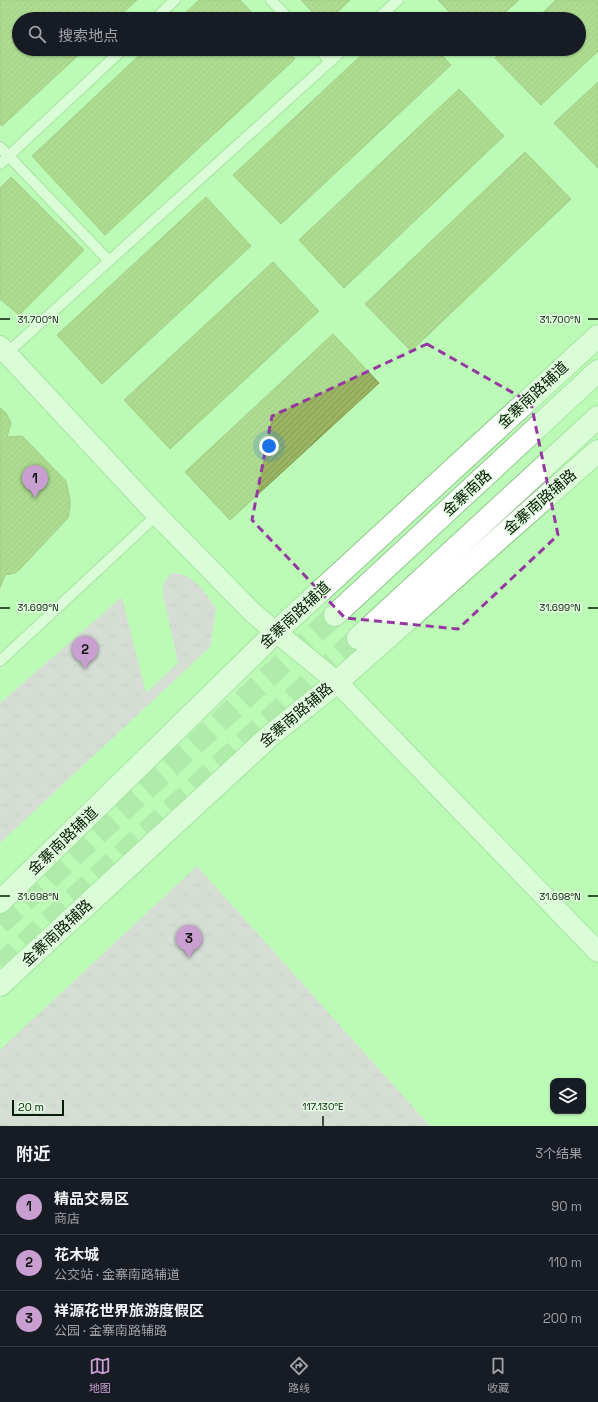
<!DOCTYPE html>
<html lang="zh">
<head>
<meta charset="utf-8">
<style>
	:root { --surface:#171b24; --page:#242831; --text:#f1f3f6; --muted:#9ea1a6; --line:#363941; --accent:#c89fd0 }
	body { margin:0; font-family:"Space Grotesk","Noto Sans SC",sans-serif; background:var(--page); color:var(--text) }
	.controls { position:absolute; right:12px; bottom:12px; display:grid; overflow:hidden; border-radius:8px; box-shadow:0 1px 3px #0004 }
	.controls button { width:36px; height:36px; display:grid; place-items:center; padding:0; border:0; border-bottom:1px solid var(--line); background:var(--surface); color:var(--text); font:20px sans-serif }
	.scale { position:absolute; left:12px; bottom:10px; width:52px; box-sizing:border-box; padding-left:4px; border:2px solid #061e05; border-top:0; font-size:11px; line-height:14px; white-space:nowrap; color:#061e05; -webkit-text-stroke:3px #e4fde2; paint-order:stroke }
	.you { position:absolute; left:269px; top:446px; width:14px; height:14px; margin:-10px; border:3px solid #fff; border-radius:50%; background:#1a73e8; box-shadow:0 0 0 6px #1a73e833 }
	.badge { display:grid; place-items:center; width:26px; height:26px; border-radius:50%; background:var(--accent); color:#111; font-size:13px; font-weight:700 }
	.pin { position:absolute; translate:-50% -33px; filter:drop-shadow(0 1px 2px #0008) }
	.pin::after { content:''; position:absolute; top:21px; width:14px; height:12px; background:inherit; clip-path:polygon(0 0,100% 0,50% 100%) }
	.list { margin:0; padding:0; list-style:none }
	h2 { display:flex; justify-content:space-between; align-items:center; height:52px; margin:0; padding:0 16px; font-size:17px }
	h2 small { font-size:13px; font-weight:400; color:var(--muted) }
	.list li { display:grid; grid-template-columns:26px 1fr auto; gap:12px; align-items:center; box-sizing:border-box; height:56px; padding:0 16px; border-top:1px solid var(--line) }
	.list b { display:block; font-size:15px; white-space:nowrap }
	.list p { margin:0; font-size:13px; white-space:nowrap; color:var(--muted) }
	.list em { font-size:13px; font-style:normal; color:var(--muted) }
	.icon { flex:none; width:22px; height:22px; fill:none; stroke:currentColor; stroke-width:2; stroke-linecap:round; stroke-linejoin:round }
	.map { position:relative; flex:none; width:598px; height:1126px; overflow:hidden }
	.search { position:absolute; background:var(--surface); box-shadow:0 1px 3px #0004; left:12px; right:12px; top:12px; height:44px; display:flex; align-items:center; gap:10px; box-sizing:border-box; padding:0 14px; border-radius:22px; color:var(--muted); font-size:15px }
	.sheet { height:220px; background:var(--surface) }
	nav { display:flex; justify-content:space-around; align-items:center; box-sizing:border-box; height:56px; border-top:1px solid var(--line); background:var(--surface); font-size:11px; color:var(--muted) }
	nav a { display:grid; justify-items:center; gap:2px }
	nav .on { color:var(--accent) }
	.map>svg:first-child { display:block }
	.grass { fill:url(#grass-tufts) }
	.building { fill:url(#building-hatch); stroke:#7f9646 }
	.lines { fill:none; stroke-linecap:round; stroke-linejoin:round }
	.highway-tunnel { stroke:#a1da9c; stroke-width:22; stroke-dasharray:22 11; stroke-linecap:butt }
	.lane-casing { stroke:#8cc988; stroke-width:12 }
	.street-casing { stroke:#8cc988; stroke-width:22 }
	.secondary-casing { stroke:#8cc988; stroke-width:24 }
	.highway-casing { stroke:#8cc988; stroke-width:24 }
	.lane { stroke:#fff; stroke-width:10 }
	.street { stroke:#fff; stroke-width:20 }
	.secondary { stroke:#fff; stroke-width:22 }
	.highway { stroke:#fff; stroke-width:22 }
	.marked { fill:none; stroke:#9538a2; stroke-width:3; stroke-dasharray:8 5; stroke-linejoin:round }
	.ticks { fill:none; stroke:#061e05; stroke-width:1.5 }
	.labels { text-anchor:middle; stroke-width:3; stroke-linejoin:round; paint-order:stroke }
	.street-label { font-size:15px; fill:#061e05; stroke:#e4fde2 }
	.ticks-label { font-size:10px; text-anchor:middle; fill:#061e05; stroke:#e4fde2; stroke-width:3; stroke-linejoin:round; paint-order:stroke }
</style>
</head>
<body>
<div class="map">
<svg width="598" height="1126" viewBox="0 0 598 1126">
	<defs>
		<pattern id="grass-tufts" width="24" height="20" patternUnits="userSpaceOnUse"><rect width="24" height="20" fill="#f4b8fb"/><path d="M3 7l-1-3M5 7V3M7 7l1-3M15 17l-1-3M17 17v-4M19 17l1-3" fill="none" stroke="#d09ed6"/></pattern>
		<pattern id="building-hatch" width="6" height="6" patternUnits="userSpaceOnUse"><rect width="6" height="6" fill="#9bb463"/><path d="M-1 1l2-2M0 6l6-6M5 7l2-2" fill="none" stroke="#849a54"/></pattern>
	</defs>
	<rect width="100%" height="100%" fill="#bcfbb7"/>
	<path class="grass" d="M171 574C192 571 205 592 216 608L210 647 0 843V703L122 597 146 693 178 663 163 595C163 585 163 581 171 574Z
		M197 866 430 1126H0V1050Z"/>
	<path class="building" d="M0 0H137L117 19H19V49H85L2 126 0 124Z
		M199 0H240L258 19H179Z
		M301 0H350L330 19H319Z
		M438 0H519L498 19H456Z
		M556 0H598V51L541 105 495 58 505 49H579V19H536Z
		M146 49H286L295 59 105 235 32 156Z
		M368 49H436L451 65 281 224 233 175Z
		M598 82V168L554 123Z
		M459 89 504 136 344 288 299 240Z
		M525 152 571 199 411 351 365 304Z
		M11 177 84 250 19 315 0 299V188Z
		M206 197 251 246 102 384 57 335Z
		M273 262 319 311 170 449 124 400Z
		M333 334 379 383 230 520 185 472Z
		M0 408 6 413 11 423 7 437 22 436 66 481 70 500V508L68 518 19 570 15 573 5 575 0 588Z"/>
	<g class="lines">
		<path class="highway-tunnel" d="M0 924 335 615
			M0 966 358 638"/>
		<g class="lane-casing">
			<path id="lane" d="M271 0 289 19
				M155 19 175 0
				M377 19 398 0
				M319 49 330 61
				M0 147 109 261
				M0 164 123 49
				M7 353 344 49
				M0 661 157 515"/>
		</g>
		<g class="street-casing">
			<path id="street" d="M0 346 157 515 254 614 337 682 598 952"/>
		</g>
		<g class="secondary-casing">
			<path id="secondary" d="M0 902 276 632 598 336
				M0 985 271 735 337 682 598 451"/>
		</g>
		<g class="highway-casing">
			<path id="highway" d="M335 615 598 371
				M358 638 598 417"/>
		</g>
		<use href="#lane" class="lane"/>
		<use href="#street" class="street"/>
		<use href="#secondary" class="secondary"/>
		<use href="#highway" class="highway"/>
	</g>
	<path d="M0 0H598V1126H0ZM427 344 531 403 558 535 458 629 345 618 252 520 272 416Z" fill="#bcfbb7" fill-opacity=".55" fill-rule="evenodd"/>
	<path class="marked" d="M427 344 531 403 558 535 458 629 345 618 252 520 272 416Z"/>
	<path class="ticks" d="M0 319H10M588 319H598M0 608H10M588 608H598M0 896H10M588 896H598M323 1116V1126"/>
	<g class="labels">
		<g class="street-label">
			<text transform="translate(533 395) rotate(-43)" y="5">金寨南路辅道</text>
			<text transform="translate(467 493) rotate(-43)" y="5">金寨南路</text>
			<text transform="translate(540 502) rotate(-41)" y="5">金寨南路辅路</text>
			<text transform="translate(295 615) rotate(-43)" y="5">金寨南路辅道</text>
			<text transform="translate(296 715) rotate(-40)" y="5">金寨南路辅路</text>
			<text transform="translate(63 841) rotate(-44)" y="5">金寨南路辅道</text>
			<text transform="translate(57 933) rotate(-43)" y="5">金寨南路辅路</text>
		</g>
	</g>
	<g class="ticks-label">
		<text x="38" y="323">31.700°N</text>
		<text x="560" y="323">31.700°N</text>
		<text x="38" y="611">31.699°N</text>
		<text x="560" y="611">31.699°N</text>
		<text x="38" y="900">31.698°N</text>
		<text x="560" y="900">31.698°N</text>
		<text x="323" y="1110">117.130°E</text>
	</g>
</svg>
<div class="controls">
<button><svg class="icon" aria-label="layers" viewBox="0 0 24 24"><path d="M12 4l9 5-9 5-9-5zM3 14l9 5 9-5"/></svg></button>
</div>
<div class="scale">20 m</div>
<div class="you"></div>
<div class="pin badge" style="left:35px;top:498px">1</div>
<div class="pin badge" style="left:85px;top:669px">2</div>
<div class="pin badge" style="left:189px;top:958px">3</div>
<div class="search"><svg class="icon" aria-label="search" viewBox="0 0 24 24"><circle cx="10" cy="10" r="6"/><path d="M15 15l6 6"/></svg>搜索地点</div>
</div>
<section class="sheet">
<h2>附近<small>3个结果</small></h2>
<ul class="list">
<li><span class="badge">1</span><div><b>精品交易区</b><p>商店</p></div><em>90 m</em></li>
<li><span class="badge">2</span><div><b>花木城</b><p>公交站 · 金寨南路辅道</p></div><em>110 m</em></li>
<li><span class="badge">3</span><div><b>祥源花世界旅游度假区</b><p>公园 · 金寨南路辅路</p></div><em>200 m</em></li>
</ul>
</section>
<nav>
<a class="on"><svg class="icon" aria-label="map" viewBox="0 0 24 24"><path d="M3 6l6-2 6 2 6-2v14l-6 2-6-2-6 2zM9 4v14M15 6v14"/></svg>地图</a>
<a><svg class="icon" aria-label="directions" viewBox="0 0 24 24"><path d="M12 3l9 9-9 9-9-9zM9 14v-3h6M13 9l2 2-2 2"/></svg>路线</a>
<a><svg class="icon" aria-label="saved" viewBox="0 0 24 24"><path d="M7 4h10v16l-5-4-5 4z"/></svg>收藏</a>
</nav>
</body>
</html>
